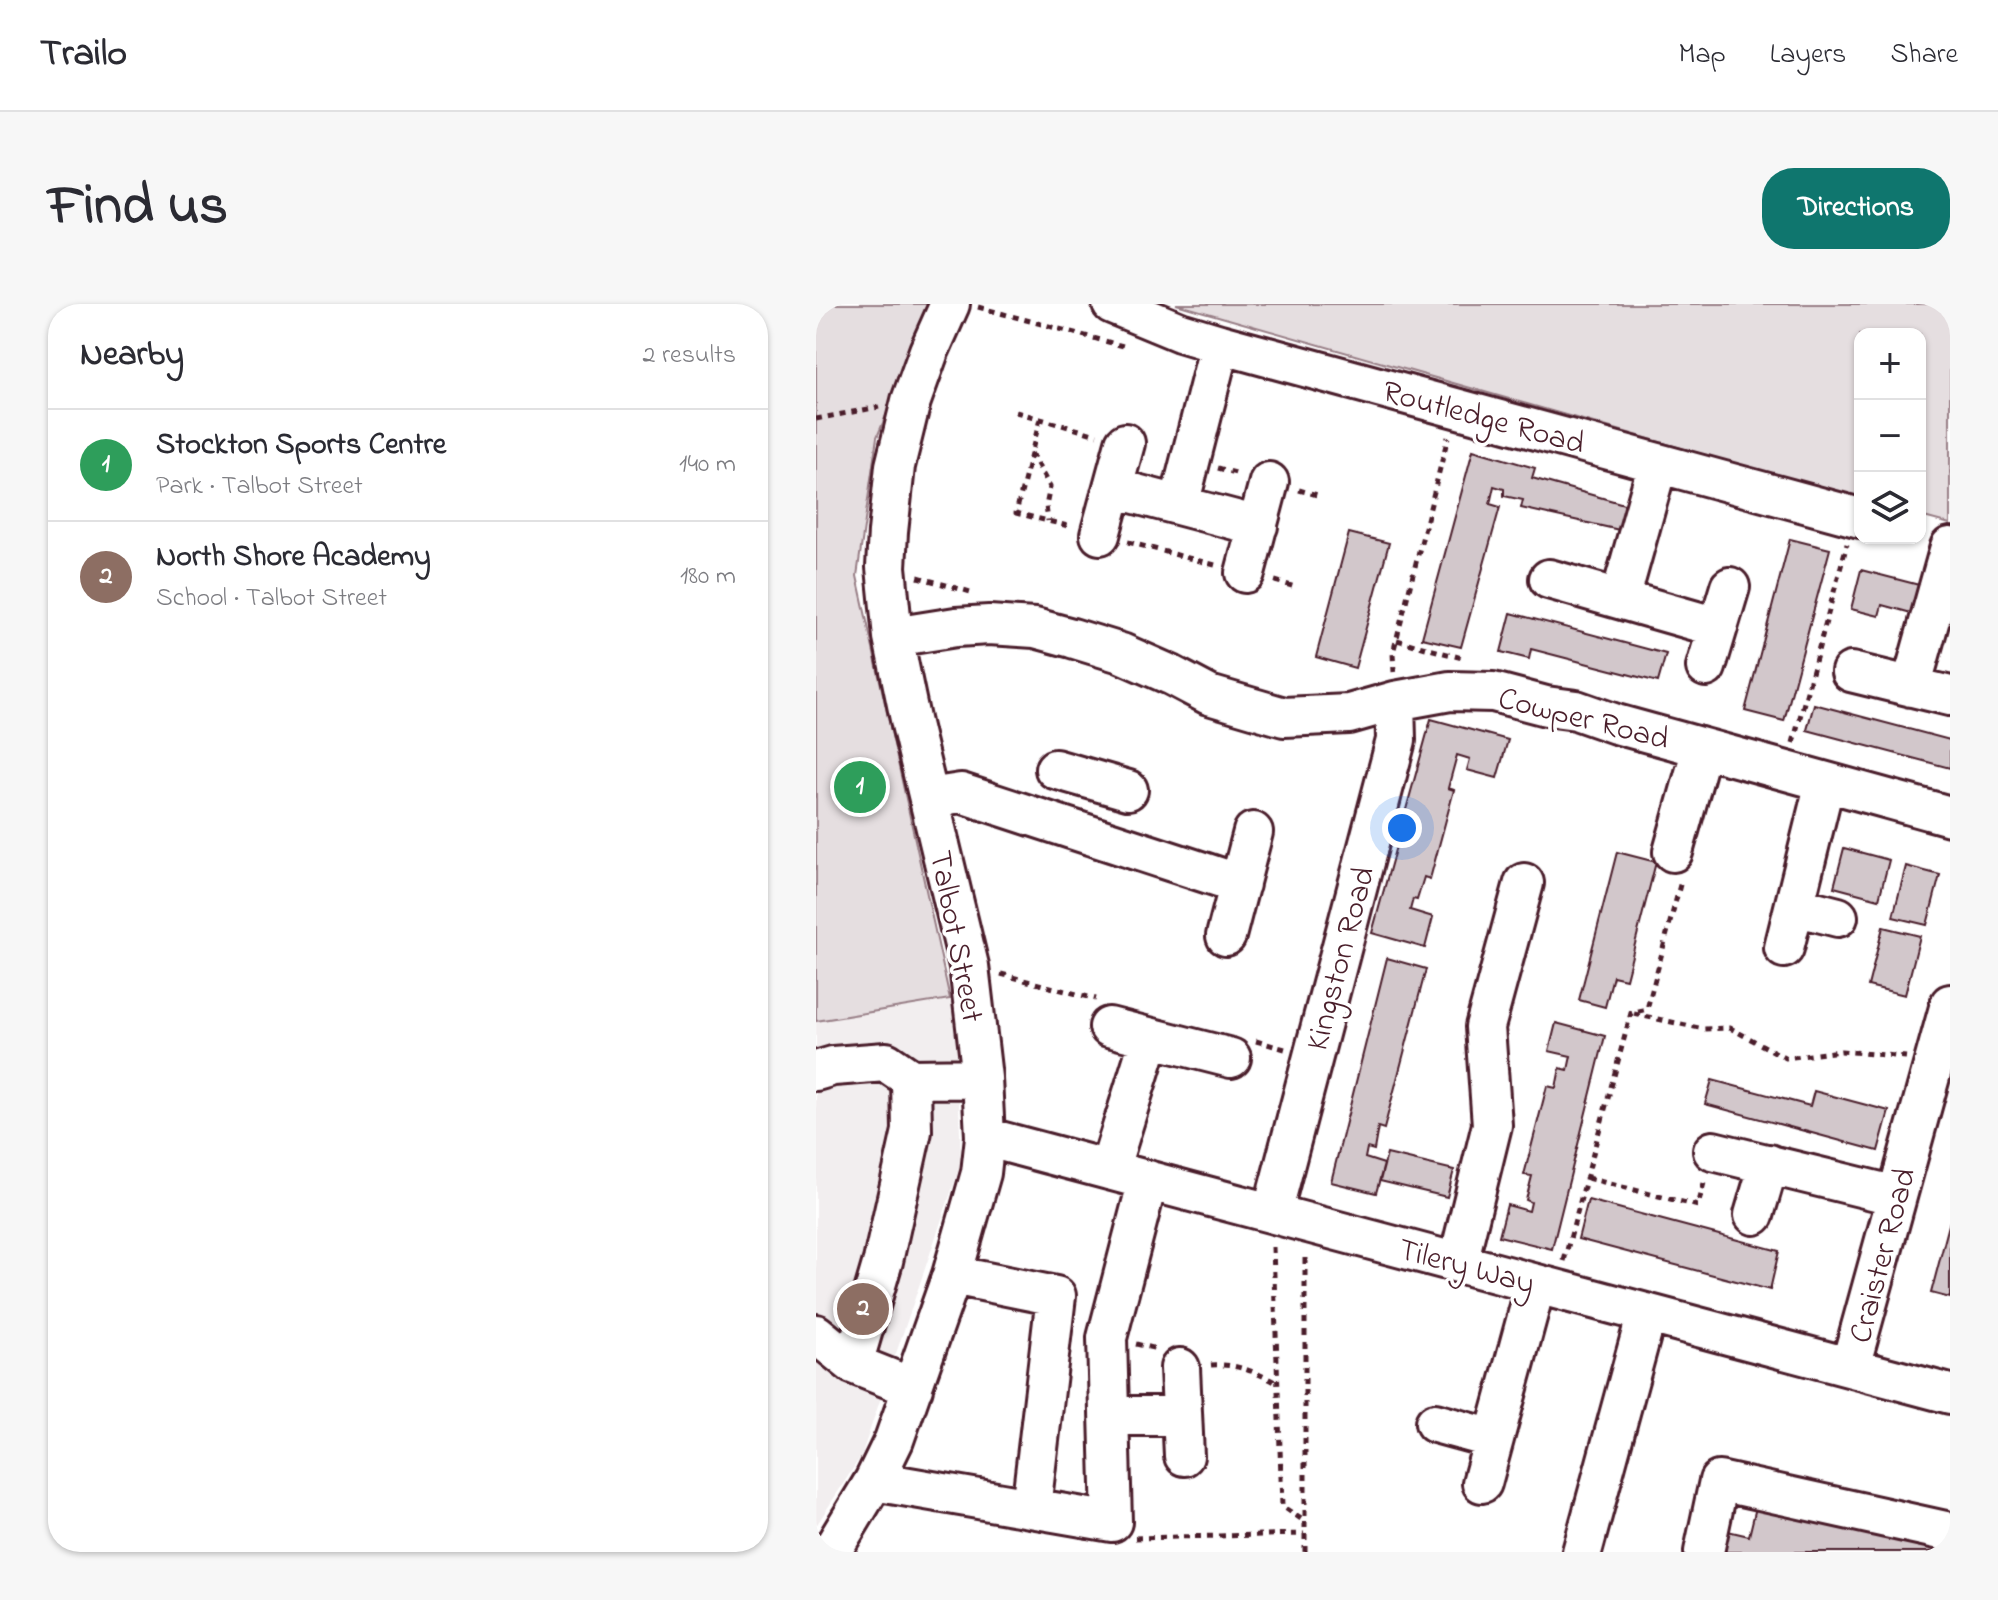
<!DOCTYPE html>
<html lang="en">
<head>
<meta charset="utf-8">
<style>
	:root { --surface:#fff; --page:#f7f7f7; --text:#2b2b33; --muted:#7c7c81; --line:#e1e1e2; --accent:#0f766e }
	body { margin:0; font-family:"Indie Flower",sans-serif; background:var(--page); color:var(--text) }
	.controls { position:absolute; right:24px; top:24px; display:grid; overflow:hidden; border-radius:16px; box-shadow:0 2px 6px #0004 }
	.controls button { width:72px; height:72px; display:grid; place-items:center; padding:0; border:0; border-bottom:2px solid var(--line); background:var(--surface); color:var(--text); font:40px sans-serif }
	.you { position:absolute; left:586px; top:524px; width:28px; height:28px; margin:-20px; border:6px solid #fff; border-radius:50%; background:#1a73e8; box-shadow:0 0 0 12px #1a73e833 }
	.badge { display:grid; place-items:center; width:52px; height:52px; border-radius:50%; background:var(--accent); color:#fff; font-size:26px; font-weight:700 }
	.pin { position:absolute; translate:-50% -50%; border:4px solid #fff; box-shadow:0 2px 8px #0006 }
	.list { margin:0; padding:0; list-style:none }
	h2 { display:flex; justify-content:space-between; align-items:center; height:104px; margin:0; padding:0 32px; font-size:34px }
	h2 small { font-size:26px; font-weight:400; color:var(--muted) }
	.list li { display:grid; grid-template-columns:52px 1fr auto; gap:24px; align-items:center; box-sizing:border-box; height:112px; padding:0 32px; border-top:2px solid var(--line) }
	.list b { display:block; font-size:30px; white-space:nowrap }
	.list p { margin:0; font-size:26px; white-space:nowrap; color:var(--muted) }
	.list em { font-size:26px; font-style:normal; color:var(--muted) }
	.icon { flex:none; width:44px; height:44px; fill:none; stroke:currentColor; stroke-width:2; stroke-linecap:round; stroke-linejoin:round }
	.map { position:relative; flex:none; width:1134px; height:1248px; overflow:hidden; border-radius:32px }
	header { display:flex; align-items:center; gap:48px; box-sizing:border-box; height:112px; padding:0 40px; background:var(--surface); border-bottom:2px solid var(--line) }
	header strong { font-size:38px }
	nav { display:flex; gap:44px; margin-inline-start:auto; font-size:28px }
	.intro { display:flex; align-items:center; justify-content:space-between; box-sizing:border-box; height:192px; padding:0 48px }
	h1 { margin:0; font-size:56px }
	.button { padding:20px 36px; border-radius:32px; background:var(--accent); color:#fff; font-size:28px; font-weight:700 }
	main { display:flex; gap:48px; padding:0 48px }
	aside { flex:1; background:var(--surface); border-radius:32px; box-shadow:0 2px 6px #0004 }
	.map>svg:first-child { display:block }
	.built { fill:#f2eeef }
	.green { fill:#e5dee0; stroke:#987e86; stroke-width:2 }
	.building { fill:#d2c7cb; stroke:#4a1f2b; stroke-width:2 }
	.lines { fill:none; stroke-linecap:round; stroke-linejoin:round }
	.minor-casing { stroke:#4a1f2b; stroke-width:44 }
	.path { stroke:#4a1f2b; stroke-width:5; stroke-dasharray:6 6; stroke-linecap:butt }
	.minor { stroke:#fff; stroke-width:38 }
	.labels { text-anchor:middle; stroke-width:7; stroke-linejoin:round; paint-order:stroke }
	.street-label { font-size:32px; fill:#4a1f2b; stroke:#fff }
</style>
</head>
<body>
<header>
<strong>Trailo</strong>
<nav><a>Map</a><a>Layers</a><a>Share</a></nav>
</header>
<div class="intro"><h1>Find us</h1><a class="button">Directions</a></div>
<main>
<aside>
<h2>Nearby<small>2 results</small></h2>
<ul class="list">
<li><span class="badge" style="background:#2e9e5b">1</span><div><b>Stockton Sports Centre</b><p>Park · Talbot Street</p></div><em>140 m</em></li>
<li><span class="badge" style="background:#8d6e63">2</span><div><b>North Shore Academy</b><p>School · Talbot Street</p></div><em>180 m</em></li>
</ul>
</aside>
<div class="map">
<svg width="1134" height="1248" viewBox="0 0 1134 1248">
	<rect width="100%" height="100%" fill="#fff"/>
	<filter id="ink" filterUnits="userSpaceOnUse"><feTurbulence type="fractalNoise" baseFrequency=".0125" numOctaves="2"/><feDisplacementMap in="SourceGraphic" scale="16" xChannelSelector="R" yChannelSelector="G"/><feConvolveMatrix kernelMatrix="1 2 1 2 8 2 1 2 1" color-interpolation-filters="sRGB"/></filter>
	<g filter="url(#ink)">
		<path class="built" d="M134 695 140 715 145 859 45 1152 0 1222V717Z"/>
		<path class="green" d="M0 0H117L61 133 41 272 134 695 0 717Z
			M360 0H1134V220L1104 212V30H1044V195Z"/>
		<path class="building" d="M657 146 719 164 716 174 815 202 808 227 705 204 707 196 688 192V185L678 182 674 200 684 203 645 343 606 334Z
			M533 229 573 239 539 364 500 353Z
			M974 235 1014 245 968 417 929 407Z
			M1045 266 1107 282 1099 310 1066 301 1063 312 1035 305Z
			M695 309 850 350 842 378 715 345 713 355 685 348Z
			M998 400 1134 436V464L991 426Z
			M615 415 692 436 681 474 651 466 654 455 641 451 632 484 638 486 614 575 608 573 601 596 597 595 594 606 617 613 609 644 556 629Z
			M1028 544 1073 556 1063 595 1018 583Z
			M801 548 840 558 810 675 797 672 789 703 763 696Z
			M1090 562 1124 571 1111 621 1077 613Z
			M1067 623 1104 632 1089 691 1052 682Z
			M571 654 610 665 568 825 562 823 558 846 551 844 549 854 568 860 560 889 515 878Z
			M740 719 789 732 736 945 683 932 691 901 713 907 715 898 710 896 716 872 708 871 731 782 740 784 744 764 752 766 755 752 733 747Z
			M896 776 994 802 998 787 1073 807 1062 847 889 800Z
			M571 850 638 866 631 893 564 877Z
			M772 896 963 947 954 986 762 935Z
			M1134 917V994L1115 989Z
			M941 1199 1134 1245V1248H897L903 1225 933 1232Z"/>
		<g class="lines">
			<g class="minor-casing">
				<path id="minor" d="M296 0 364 28 404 40 1044 214
					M297 184 442 222
					M363 201 404 40
					M284 231 309 139
					M429 269 453 178
					M733 275 901 323
					M804 295 842 159
					M77 333 140 323 173 321 219 324 256 334 305 349 355 371 393 391 468 413 533 410 579 397 634 387 677 388 730 402 760 406 800 420 1134 512
					M890 363 914 283
					M1035 368 1134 392
					M1095 383 1134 243
					M239 465 312 486
					M113 494 145 489 424 580
					M857 548 886 444
					M979 602 1022 613
					M410 632 437 528
					M968 644 1009 478
					M293 723 415 754
					M0 767 17 762 70 758 95 775 166 774
					M169 833 1134 1090
					M897 847 1081 892
					M293 866 334 734
					M456 909 580 436 579 397
					M938 911 953 860
					M642 959 676 821 669 723 708 579
					M136 971 240 992 215 1204
					M0 1030 37 1060 97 1084
					M37 1060 67 957 96 827 95 775
					M1034 1063 1134 700
					M364 1064 368 1152
					M294 1112H366
					M619 1119 678 1135
					M58 1177 296 1218 291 1034 332 876
					M666 1179 720 980
					M15 1248 58 1177 78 1136 136 971 165 869 169 833 166 774 153 662 95 420 77 333 70 263 72 228 79 162 95 97 113 47 134 0
					M766 1248 831 1009
					M888 1248 903 1177 1134 1228"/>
			</g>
			<path class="path" d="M162 3 307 42
				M200 108 281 131
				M0 115 63 103
				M224 115 200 209 256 223
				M215 149 234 183 230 202 232 217
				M402 164 423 170
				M483 186 505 192
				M312 238 399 261
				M102 273 158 289
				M459 277 479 283
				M581 336 646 354
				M578 368 577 349 632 133
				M977 439 1031 240
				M185 670 280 695
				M818 710 888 725 914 724 970 754 1025 747 1090 753
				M440 737 469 745
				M771 874 882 902 889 875
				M457 943 466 1202 488 1217
				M748 957 815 709 831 705 865 577
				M320 1040 341 1045
				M395 1061C419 1059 440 1068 461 1079
				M319 1234 488 1230
				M489 1248V951"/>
			<use href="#minor" class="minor"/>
		</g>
	</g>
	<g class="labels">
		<g class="street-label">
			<text transform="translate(668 112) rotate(15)" y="11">Routledge Road</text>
			<text transform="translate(768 413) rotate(14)" y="11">Cowper Road</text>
			<text transform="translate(142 632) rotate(79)" y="11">Talbot Street</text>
			<text transform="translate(523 654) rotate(-75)" y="11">Kingston Road</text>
			<text transform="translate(1065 951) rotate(-75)" y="11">Craister Road</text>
			<text transform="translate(651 961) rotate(15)" y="11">Tilery Way</text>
		</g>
	</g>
</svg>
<div class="controls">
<button>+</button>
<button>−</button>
<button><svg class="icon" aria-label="layers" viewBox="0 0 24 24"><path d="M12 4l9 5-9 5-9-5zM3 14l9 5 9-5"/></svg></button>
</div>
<div class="you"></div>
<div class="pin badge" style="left:44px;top:483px;background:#2e9e5b">1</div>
<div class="pin badge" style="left:47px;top:1005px;background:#8d6e63">2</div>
</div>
</main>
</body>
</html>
